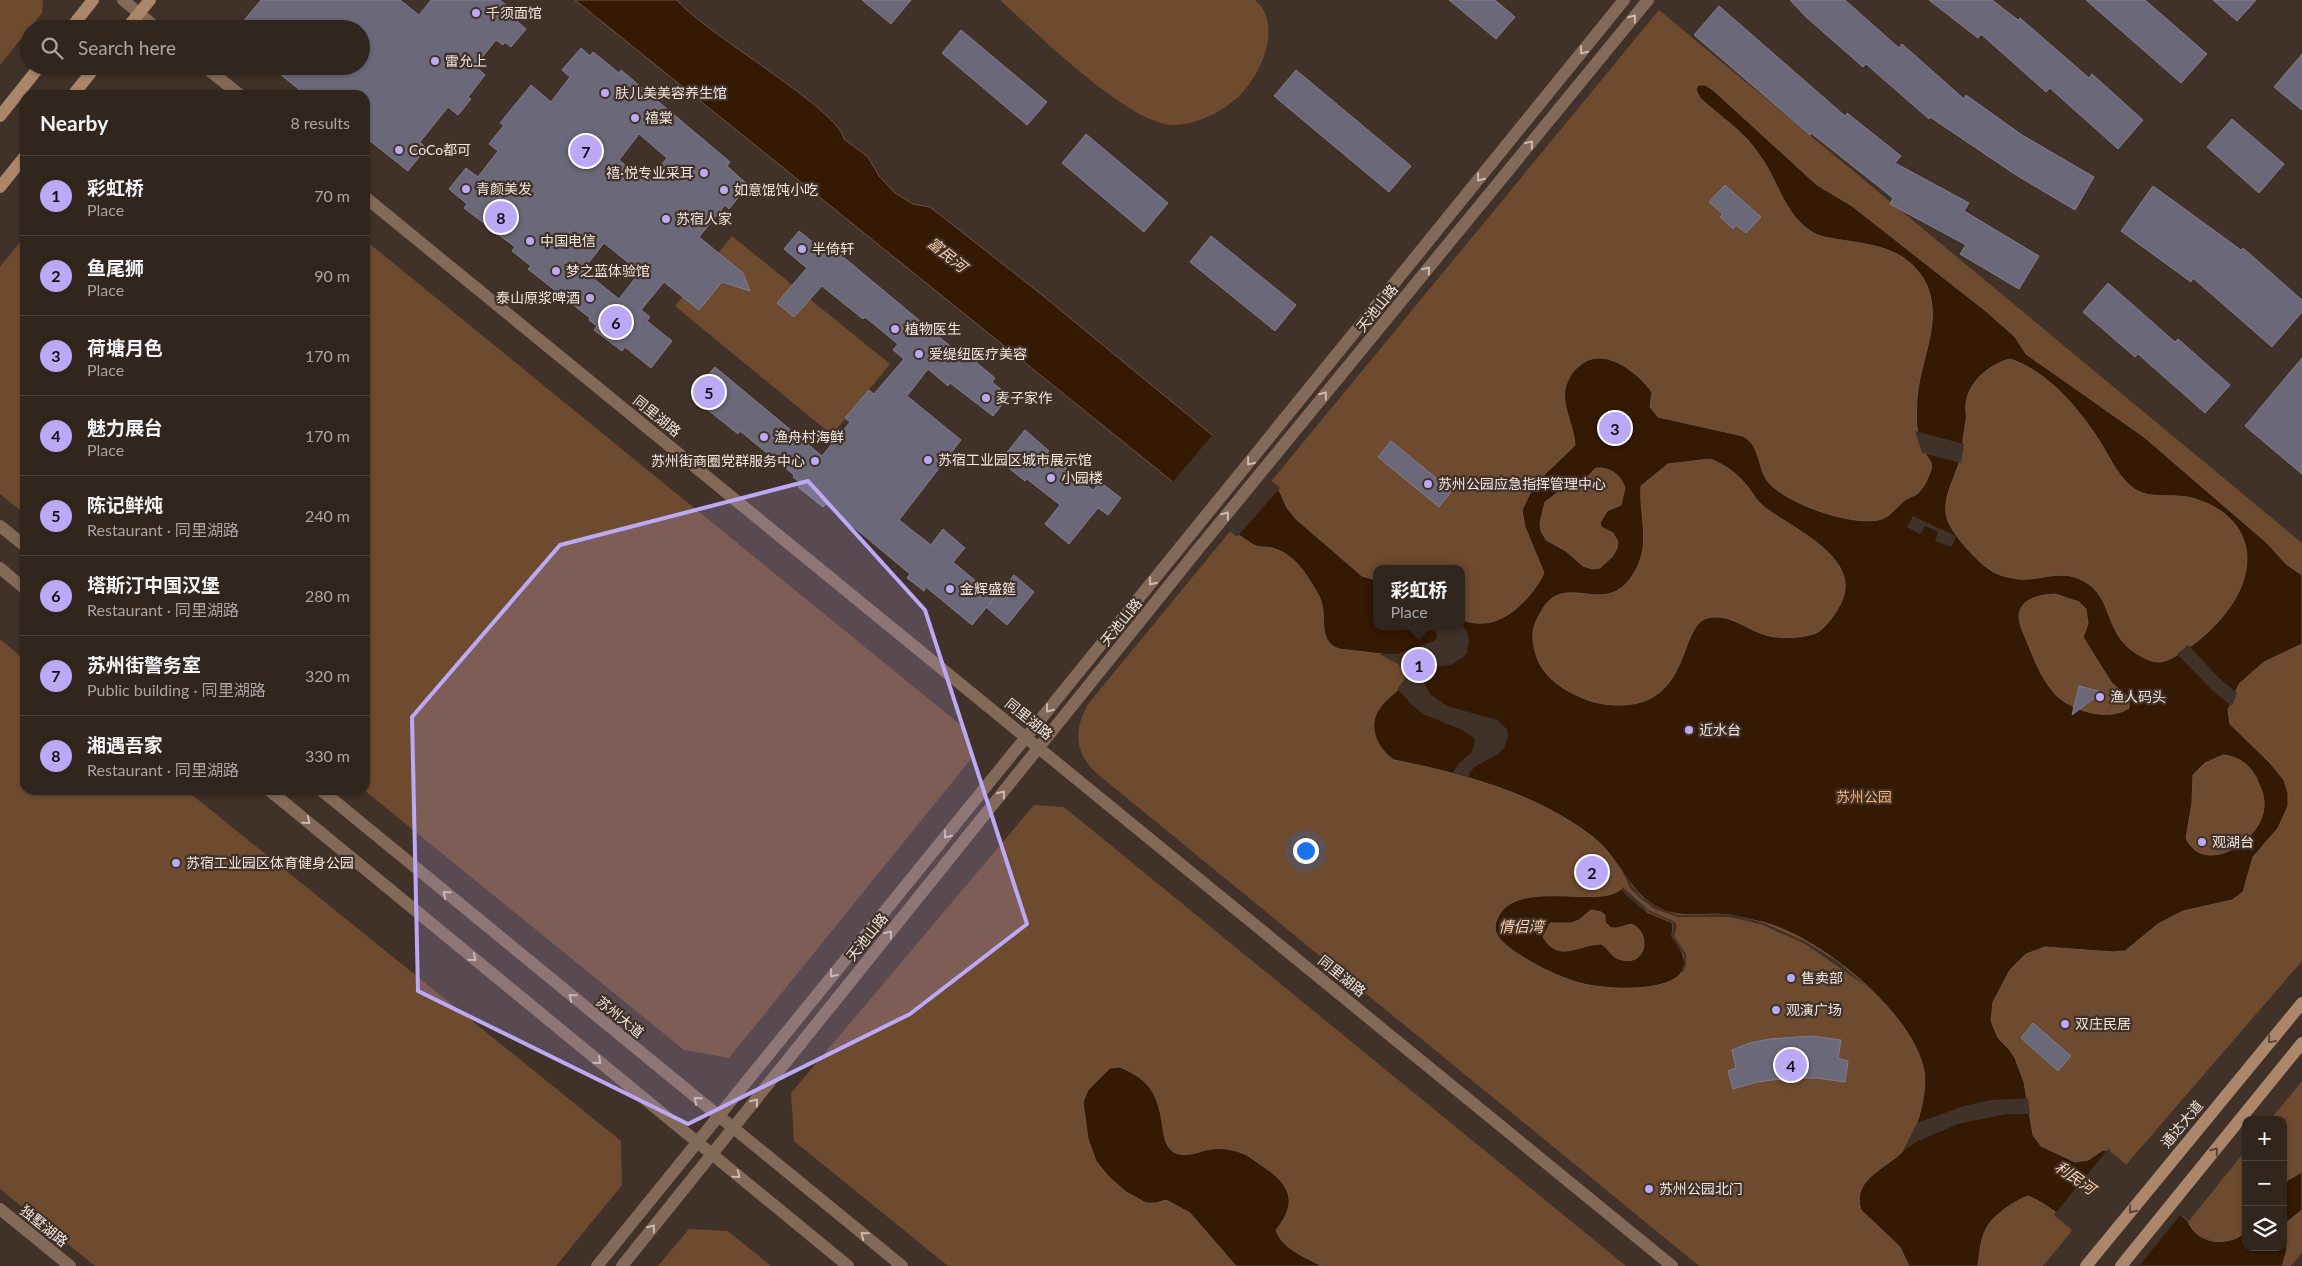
<!DOCTYPE html>
<html lang="en">
<head>
<meta charset="utf-8">
<style>
	:root { --surface:#30261e; --page:#382e27; --text:#f1f3f6; --muted:#a8a5a4; --line:#4b433c; --accent:#bca9f5 }
	body { margin:0; font-family:Lato,"Noto Sans SC",sans-serif; background:var(--page); color:var(--text) }
	.controls { position:absolute; right:15px; bottom:15px; display:grid; overflow:hidden; border-radius:10px; box-shadow:0 1px 4px #0004 }
	.controls button { width:45px; height:45px; display:grid; place-items:center; padding:0; border:0; border-bottom:1px solid var(--line); background:var(--surface); color:var(--text); font:25px sans-serif }
	.you { position:absolute; left:1305px; top:850px; width:18px; height:18px; margin:-12px; border:4px solid #fff; border-radius:50%; background:#1a73e8; box-shadow:0 0 0 8px #1a73e833 }
	.badge { display:grid; place-items:center; width:32px; height:32px; border-radius:50%; background:var(--accent); color:#111; font-size:16px; font-weight:700 }
	.pin { position:absolute; translate:-50% -50%; border:2px solid #fff; box-shadow:0 1px 5px #0006 }
	.popup { position:absolute; left:1373px; top:565px; width:92px; height:65px; box-sizing:border-box; display:grid; place-content:center; border-radius:10px; background:var(--surface); filter:drop-shadow(0 1px 4px #0005); font-size:16px; white-space:nowrap; color:var(--muted) }
	.popup b { font-size:19px; color:var(--text) }
	.popup::after { content:''; position:absolute; left:50%; top:100%; margin-left:-10px; border:10px solid transparent; border-top-color:var(--surface) }
	.list { margin:0; padding:0; list-style:none }
	h2 { display:flex; justify-content:space-between; align-items:center; height:65px; margin:0; padding:0 20px; font-size:21px }
	h2 small { font-size:16px; font-weight:400; color:var(--muted) }
	.list li { display:grid; grid-template-columns:32px 1fr auto; gap:15px; align-items:center; box-sizing:border-box; height:80px; padding:0 20px; border-top:1px solid var(--line) }
	.list b { display:block; font-size:19px; white-space:nowrap }
	.list p { margin:0; font-size:16px; white-space:nowrap; color:var(--muted) }
	.list em { font-size:16px; font-style:normal; color:var(--muted) }
	.icon { flex:none; width:28px; height:28px; fill:none; stroke:currentColor; stroke-width:2; stroke-linecap:round; stroke-linejoin:round }
	.map { position:relative; flex:none; width:2302px; height:1266px; overflow:hidden }
	.search { position:absolute; background:var(--surface); box-shadow:0 1px 4px #0004; left:20px; top:20px; width:350px; height:55px; display:flex; align-items:center; gap:12px; box-sizing:border-box; padding:0 18px; border-radius:28px; color:var(--muted); font-size:19px }
	.panel { position:absolute; background:var(--surface); box-shadow:0 1px 4px #0004; left:20px; top:90px; width:350px; height:705px; border-radius:15px }
	.map>svg:first-child { display:block }
	.green { fill:#6e4a2f; fill-rule:evenodd }
	.water { fill:#341903; stroke:#6c5645; fill-rule:evenodd }
	.pier { fill:#403228 }
	.building { fill:#6b6879; stroke:#817d8f; fill-rule:evenodd }
	.lines { fill:none; stroke-linecap:round; stroke-linejoin:round }
	.tertiary { stroke:#826958; stroke-width:12 }
	.secondary { stroke:#ac866a; stroke-width:12 }
	.oneway { stroke:#cabab0 }
	.oneway2 { stroke:#5b4738 }
	.marked { fill:#bca9f5; fill-opacity:0.2; stroke:#bca9f5; stroke-width:4; stroke-linejoin:round }
	.poi-dot { fill:#bca9f5; stroke:#403228; stroke-width:2 }
	.labels { text-anchor:middle; stroke-width:4.5; stroke-linejoin:round; paint-order:stroke }
	.poi-label { font-size:14px; fill:#f0e6e0; stroke:#403228; text-anchor:start }
	.street-label { font-size:14px; fill:#f0e6e0; stroke:#403228 }
	.park-label { font-size:14px; fill:#fdad70; stroke:#403228 }
	.water-label { font-size:15px; font-style:italic; fill:#ffceab; stroke:#403228 }
</style>
</head>
<body>
<div class="map">
<svg width="2302" height="1266" viewBox="0 0 2302 1266">
	<rect width="100%" height="100%" fill="#403228"/>
	<path class="green" d="M0 0H43L42 13 0 65Z
		M1000 0H1255C1284 24 1261 76 1238 97 1221 113 1189 129 1165 124 1120 115 1036 33 1000 0Z
		M1659 10 2302 543V961L2125 1166 2043 1266H1699L1095 772C1074 751 1074 729 1088 704ZM1376 569H1462V626H1376Z
		M25 236V514L0 494V267Z
		M732 236 890 364 832 435 675 306Z
		M365 240 962 726 971 759 729 1058 684 1050 364 790Z
		M0 639 25 660V790H186L621 1141 622 1185 556 1266H95L0 1189Z
		M1034 805 1064 807 1626 1266H948L794 1141 791 1093Z
		M2302 1081V1253L2291 1266H2242L2209 1239 2195 1234 2188 1222 2246 1150V1247H2283V1120H2270Z
		M689 1229 728 1231 771 1266H658Z"/>
	<path class="water" d="M575 0H677C703 32 840 110 844 139L868 157 879 176 895 193 913 204 930 207 1036 290 1279 490 1287 508 1297 520 1362 576 1376 580V626H1462V620C1467 621 1472 623 1477 623 1506 626 1533 596 1544 573L1525 527 1522 510 1534 485 1575 445C1574 426 1562 408 1565 389 1567 381 1572 371 1579 366 1603 344 1637 372 1652 392L1650 407 1658 417 1743 436C1763 447 1756 472 1772 486 1795 506 1849 525 1878 520 1890 518 1896 507 1905 500 1909 497 1915 496 1918 493 1924 488 1928 478 1931 470 1933 462 1929 460 1925 453 1915 436 1916 417 1917 398 1920 358 1946 317 1923 278 1904 248 1873 245 1841 240 1829 238 1818 237 1809 230 1790 216 1783 198 1773 178 1767 165 1757 151 1748 140 1734 125 1715 112 1700 98L1696 90 1698 85H1705L1713 90 1817 185 1852 206 1987 312 2015 337 2026 354 2144 437 2267 543 2286 564 2302 575V644L2264 662 2239 684 2228 710 2230 724 2270 763 2284 780 2288 793V806L2278 828 2253 857 2243 892 2232 900 2183 911 2158 924 2125 951 2113 952 2045 947 2026 954 2010 970 1993 1002 1991 1021 1998 1038 2009 1049 2015 1058 2024 1082 2033 1135 2041 1146 2075 1162 2088 1160 2103 1150 2107 1151 2188 1221C2197 1245 2228 1247 2246 1232V1247H2283V1183L2302 1172V1210L2287 1222 2284 1230 2287 1250 2282 1266H2118C2093 1245 2058 1208 2028 1196 2014 1201 1994 1215 1987 1227 1980 1239 1980 1253 1978 1266H1909L1900 1247 1861 1210C1851 1180 1885 1169 1902 1152 1916 1137 1928 1092 1924 1071 1913 1012 1819 936 1762 922 1748 919 1729 914 1714 914 1693 915 1674 917 1655 906 1627 890 1619 857 1593 837 1536 793 1463 774 1394 760 1377 749 1367 726 1379 709 1386 698 1398 692 1407 681V672L1390 655 1339 649C1315 640 1329 615 1319 596 1308 577 1297 556 1275 549 1269 546 1262 548 1256 546 1251 544 1245 539 1240 536ZM2010 359C2049 372 2081 411 2102 445 2111 460 2120 480 2136 490 2151 499 2170 494 2187 497 2211 502 2236 516 2244 541 2258 584 2218 629 2185 650 2177 655 2169 661 2160 662 2150 662 2142 657 2134 652 2105 633 2113 597 2084 581 2060 568 2042 581 2019 579 2010 578 2000 576 1992 571 1978 563 1947 530 1946 513 1944 495 1954 480 1959 463 1963 450 1963 435 1966 421 1967 415 1965 409 1966 403 1969 381 1990 364 2010 359ZM1710 459C1724 464 1738 474 1747 486 1753 493 1756 500 1763 506 1792 529 1865 558 1840 605 1835 614 1827 626 1818 632 1813 635 1804 636 1798 637 1785 638 1772 638 1760 633 1744 627 1727 613 1708 618 1678 625 1692 702 1623 705 1600 706 1583 700 1563 688 1544 675 1536 663 1533 640 1532 629 1535 622 1541 612 1543 608 1547 602 1551 599 1576 580 1609 615 1634 573 1652 544 1639 517 1641 486L1668 464ZM1596 468C1610 467 1621 475 1625 488L1621 505 1607 511 1600 523 1601 527 1613 533 1618 542 1617 548 1613 556 1600 568 1592 569 1583 566 1566 551 1546 540 1541 531 1540 523 1545 502 1569 484 1585 479ZM2055 594 2079 602 2086 609 2088 624 2083 637 2111 682 2129 698V708C2109 722 2071 711 2055 694 2042 679 2035 662 2028 644 2024 633 2015 619 2021 608 2028 596 2044 595 2055 594ZM2223 755C2237 756 2249 764 2256 777 2258 783 2262 789 2263 795 2274 836 2204 880 2186 838L2192 803 2193 775 2205 763Z
		M1621 889 1647 912 1673 923 1672 937C1721 996 1611 992 1580 983 1558 977 1537 966 1518 954 1508 947 1491 936 1496 922 1510 875 1600 910 1621 889ZM1591 910 1601 912 1605 915V922L1611 928H1618L1631 924C1651 931 1648 966 1622 960 1609 957 1610 948 1601 944 1579 944 1559 964 1543 937L1550 923H1571L1579 920Z
		M1120 1067C1152 1081 1158 1095 1163 1128 1164 1135 1165 1144 1171 1150 1182 1160 1199 1151 1211 1149 1219 1147 1235 1150 1242 1153 1248 1155 1255 1161 1261 1165 1289 1183 1300 1201 1276 1230 1282 1249 1305 1257 1322 1266H1236L1190 1213 1166 1200 1156 1203H1146L1126 1192 1108 1176 1096 1161 1088 1139 1083 1102 1088 1090 1110 1068Z"/>
	<path class="pier" d="M1915 431 1964 444 1961 463 1922 453Z
		M1214 433 1280 488 1237 537 1171 484Z
		M1913 516 1956 536 1952 547 1935 541 1938 532 1925 526 1920 534 1907 527Z
		M1429 626H1462L1466 630 1469 640 1467 653 1462 658 1450 665 1434 667 1428 672 1425 684 1430 694 1447 706 1497 720 1507 729 1508 736 1504 748 1498 754 1476 766 1470 772 1469 777 1453 773 1458 764 1471 753 1475 743 1474 738 1462 730 1423 714 1412 705 1397 689 1404 680 1405 673 1398 664 1379 654H1398L1434 641 1437 637 1436 632Z
		M2188 645 2220 679 2237 693 2232 706 2214 692 2177 654Z
		M1620 866 1632 886 1642 897 1657 907 1678 915 1730 914 1764 923 1806 942 1838 962 1866 986 1805 944 1763 925 1730 917H1678L1655 909 1641 899 1630 888Z
		M1623 887 1648 910 1675 922 1677 926 1674 936 1686 954V964L1683 972 1680 973 1684 964V955L1672 937 1673 923 1642 909 1627 896 1621 889Z
		M2028 1098 2030 1114H2006L1958 1124 1916 1142 1903 1151 1917 1123 1964 1106 1990 1100Z
		M2108 1149 2182 1213 2139 1266H2114L2054 1215Z"/>
	<path class="building" d="M261 0H400L419 15 431 0H500L513 11 510 15 526 29 511 47 505 42 503 45 496 40 475 66 485 75 468 97 471 99 458 115 448 107 420 142 426 148 408 171 365 137V95H306L270 66H361V29H237Z
		M862 0H911L891 24Z
		M1449 0H1495L1515 17 1496 39Z
		M1790 0H1845L1899 48 1902 44 1964 99 1966 95 2022 135 2094 177 2075 210 2016 175 1930 117 1929 119 1866 64 1863 67 1806 17Z
		M1929 0H1992L2018 20 2020 18 2089 78 2092 74 2143 120 2118 149 2050 88 2046 92 1981 34 1978 38Z
		M2086 0H2145L2207 54 2181 83Z
		M2213 0H2256L2237 21Z
		M1719 6 1845 116 1847 113 1901 156 1895 163 1969 203 1964 211 2039 256 2019 289 1960 254 1966 245 1890 204 1893 198 1811 133 1810 135 1694 35Z
		M961 30 1047 102 1027 125 942 53Z
		M581 48 590 56 593 52 619 73 621 70 730 162 727 166 748 185 729 209 725 205 699 237 743 273 750 291 722 282 699 310 664 282 641 310 650 317 647 321 672 341 651 368 625 347 622 351 594 330 597 326 589 320 590 318 528 269 531 266 512 251 515 247 464 208 467 204 449 189 466 168 478 177 498 151 489 144 504 125 500 123 531 85 551 102 570 77 562 70ZM639 134 667 158 647 182 619 160ZM604 243 640 272 619 299 583 270Z
		M2302 54V110L2274 87Z
		M1296 70 1411 166 1389 192 1274 96Z
		M2232 119 2284 164 2259 193 2207 147Z
		M1086 134 1168 203 1144 232 1062 163Z
		M1725 185 1761 217 1746 233 1736 225 1733 229 1720 217 1723 214 1709 202Z
		M2153 186 2241 250 2243 248 2302 300V312L2272 347 2193 278 2191 282 2121 231Z
		M799 231 830 256 835 250 956 351 959 348 995 378 992 382 1009 396 993 416 950 383 948 386 928 369 907 396 961 440 899 520 931 545 943 529 965 548 953 562 995 597 972 625 926 587 924 591 907 578 910 574 826 504 823 507 798 487 801 483 793 477 794 475 740 431 738 434 708 410 711 407 693 392 715 367 822 456 850 422 845 418 869 390 874 394 904 359 893 350 898 344 865 317 863 319 822 286 794 317 777 303 807 268 784 249Z
		M1211 236 1296 305 1275 331 1190 262Z
		M2108 283 2175 342 2178 339 2230 385 2205 413 2138 354 2135 357 2083 312Z
		M2302 358V474L2245 426Z
		M1025 430 1049 451 1047 453 1093 490 1100 482 1121 498 1108 515 1098 508 1069 544 1045 524 1060 505 1027 479 1025 481 1000 461Z
		M1391 441 1452 491 1439 507 1378 457Z
		M1014 575 1034 592 1007 625 987 608Z
		M2079 686 2102 692 2072 715Z
		M2033 1023 2071 1056 2058 1071 2021 1038Z
		M1812 1036 1841 1040 1838 1058 1848 1061 1845 1082 1817 1078H1789L1757 1082 1733 1089 1728 1071 1736 1068 1732 1050 1750 1043 1770 1039Z"/>
	<g class="lines">
		<path class="tertiary" d="M123 0 158 29
			M204 66 240 95
			M365 197 1672 1266
			M0 526 25 546
			M0 568 25 589
			M269 790 848 1266
			M321 790 902 1266
			M0 1209 70 1266
			M597 1266 1624 0
			M622 1266 1195 553 1648 0"/>
		<path class="secondary" d="M70 29 93 0
			M126 29 150 0
			M73 95 96 66
			M0 116 40 66
			M0 187 25 156
			M2086 1266 2302 1003
			M2121 1266 2302 1043"/>
	</g>
	<defs><path id="oneway-chevron" d="M-2-3.5L2.5 0L-2 3.5" fill="none" stroke-width="1.6" stroke-linecap="round" stroke-linejoin="round" transform="scale(1.25)"/></defs>
	<g class="oneway">
		<use href="#oneway-chevron" transform="translate(1633 18) rotate(-51)"/>
		<use href="#oneway-chevron" transform="translate(1583 51) rotate(129)"/>
		<use href="#oneway-chevron" transform="translate(1530 144) rotate(-51)"/>
		<use href="#oneway-chevron" transform="translate(1480 178) rotate(129)"/>
		<use href="#oneway-chevron" transform="translate(1427 270) rotate(-51)"/>
		<use href="#oneway-chevron" transform="translate(1324 395) rotate(-51)"/>
		<use href="#oneway-chevron" transform="translate(1250 462) rotate(129)"/>
		<use href="#oneway-chevron" transform="translate(1226 515) rotate(-51)"/>
		<use href="#oneway-chevron" transform="translate(1152 582) rotate(129)"/>
		<use href="#oneway-chevron" transform="translate(1049 709) rotate(129)"/>
		<use href="#oneway-chevron" transform="translate(1002 794) rotate(-51)"/>
		<use href="#oneway-chevron" transform="translate(307 821) rotate(39)"/>
		<use href="#oneway-chevron" transform="translate(947 835) rotate(129)"/>
		<use href="#oneway-chevron" transform="translate(446 894) rotate(-141)"/>
		<use href="#oneway-chevron" transform="translate(889 934) rotate(-51)"/>
		<use href="#oneway-chevron" transform="translate(473 958) rotate(39)"/>
		<use href="#oneway-chevron" transform="translate(833 974) rotate(129)"/>
		<use href="#oneway-chevron" transform="translate(572 997) rotate(-141)"/>
		<use href="#oneway-chevron" transform="translate(598 1061) rotate(40)"/>
		<use href="#oneway-chevron" transform="translate(697 1100) rotate(-141)"/>
		<use href="#oneway-chevron" transform="translate(755 1102) rotate(-51)"/>
		<use href="#oneway-chevron" transform="translate(737 1175) rotate(39)"/>
		<use href="#oneway-chevron" transform="translate(652 1228) rotate(-51)"/>
		<use href="#oneway-chevron" transform="translate(864 1235) rotate(-141)"/>
	</g>
	<g class="oneway2">
		<use href="#oneway-chevron" transform="translate(2271 1040) rotate(130)"/>
		<use href="#oneway-chevron" transform="translate(2215 1151) rotate(-51)"/>
		<use href="#oneway-chevron" transform="translate(2132 1210) rotate(129)"/>
	</g>
	<path class="marked" d="M808 481 925 610 1027 924 910 1014 688 1124 418 991 412 717 560 545Z"/>
	<g class="poi-dot">
		<circle cx="476" cy="13" r="5"/>
		<circle cx="435" cy="61" r="5"/>
		<circle cx="605" cy="93" r="5"/>
		<circle cx="635" cy="118" r="5"/>
		<circle cx="399" cy="150" r="5"/>
		<circle cx="704" cy="173" r="5"/>
		<circle cx="466" cy="189" r="5"/>
		<circle cx="724" cy="190" r="5"/>
		<circle cx="666" cy="219" r="5"/>
		<circle cx="530" cy="241" r="5"/>
		<circle cx="802" cy="249" r="5"/>
		<circle cx="556" cy="271" r="5"/>
		<circle cx="590" cy="298" r="5"/>
		<circle cx="895" cy="329" r="5"/>
		<circle cx="919" cy="354" r="5"/>
		<circle cx="986" cy="398" r="5"/>
		<circle cx="764" cy="437" r="5"/>
		<circle cx="928" cy="460" r="5"/>
		<circle cx="815" cy="461" r="5"/>
		<circle cx="1051" cy="478" r="5"/>
		<circle cx="1428" cy="484" r="5"/>
		<circle cx="950" cy="589" r="5"/>
		<circle cx="2100" cy="697" r="5"/>
		<circle cx="1689" cy="730" r="5"/>
		<circle cx="2202" cy="842" r="5"/>
		<circle cx="176" cy="863" r="5"/>
		<circle cx="1791" cy="978" r="5"/>
		<circle cx="1776" cy="1010" r="5"/>
		<circle cx="2065" cy="1024" r="5"/>
		<circle cx="1649" cy="1189" r="5"/>
	</g>
	<g class="labels">
		<g class="poi-label">
			<text x="486" y="18">千须面馆</text>
			<text x="445" y="66">雷允上</text>
			<text x="615" y="98">肤儿美美容养生馆</text>
			<text x="645" y="123">禧棠</text>
			<text x="409" y="155">CoCo都可</text>
			<text x="694" y="178" text-anchor="end">禧·悦专业采耳</text>
			<text x="476" y="194">青颜美发</text>
			<text x="734" y="195">如意馄饨小吃</text>
			<text x="676" y="224">苏宿人家</text>
			<text x="540" y="246">中国电信</text>
			<text x="812" y="254">半倚轩</text>
			<text x="566" y="276">梦之蓝体验馆</text>
			<text x="580" y="303" text-anchor="end">泰山原浆啤酒</text>
			<text x="905" y="334">植物医生</text>
			<text x="929" y="359">爱缇纽医疗美容</text>
			<text x="996" y="403">麦子家作</text>
			<text x="774" y="442">渔舟村海鲜</text>
			<text x="938" y="465">苏宿工业园区城市展示馆</text>
			<text x="805" y="466" text-anchor="end">苏州街商圈党群服务中心</text>
			<text x="1061" y="483">小园楼</text>
			<text x="1438" y="489">苏州公园应急指挥管理中心</text>
			<text x="960" y="594">金辉盛筵</text>
			<text x="2110" y="702">渔人码头</text>
			<text x="1699" y="735">近水台</text>
			<text x="2212" y="847">观湖台</text>
			<text x="186" y="868">苏宿工业园区体育健身公园</text>
			<text x="1801" y="983">售卖部</text>
			<text x="1786" y="1015">观演广场</text>
			<text x="2075" y="1029">双庄民居</text>
			<text x="1659" y="1194">苏州公园北门</text>
		</g>
		<g class="street-label">
			<text transform="translate(1377 308) rotate(-51)" y="5">天池山路</text>
			<text transform="translate(657 416) rotate(39)" y="5">同里湖路</text>
			<text transform="translate(1121 622) rotate(-51)" y="5">天池山路</text>
			<text transform="translate(1029 719) rotate(39)" y="5">同里湖路</text>
			<text transform="translate(867 937) rotate(-51)" y="5">天池山路</text>
			<text transform="translate(1342 976) rotate(39)" y="5">同里湖路</text>
			<text transform="translate(620 1017) rotate(39)" y="5">苏州大道</text>
			<text transform="translate(2182 1124) rotate(-50)" y="5">通达大道</text>
			<text transform="translate(44 1226) rotate(39)" y="5">独墅湖路</text>
		</g>
		<g class="park-label">
			<text x="1864" y="802">苏州公园</text>
		</g>
		<g class="water-label">
			<text transform="translate(947 255) rotate(39)" y="5">富民河</text>
			<text x="1521" y="932">情侣湾</text>
			<text transform="translate(2075 1178) rotate(35)" y="5">利民河</text>
		</g>
	</g>
</svg>
<div class="controls">
<button>+</button>
<button>−</button>
<button><svg class="icon" aria-label="layers" viewBox="0 0 24 24"><path d="M12 4l9 5-9 5-9-5zM3 14l9 5 9-5"/></svg></button>
</div>
<div class="you"></div>
<div class="pin badge" style="left:1419px;top:665px">1</div>
<div class="popup"><b>彩虹桥</b>Place</div>
<div class="pin badge" style="left:1592px;top:872px">2</div>
<div class="pin badge" style="left:1615px;top:428px">3</div>
<div class="pin badge" style="left:1791px;top:1065px">4</div>
<div class="pin badge" style="left:709px;top:392px">5</div>
<div class="pin badge" style="left:616px;top:322px">6</div>
<div class="pin badge" style="left:586px;top:151px">7</div>
<div class="pin badge" style="left:501px;top:217px">8</div>
<div class="search"><svg class="icon" aria-label="search" viewBox="0 0 24 24"><circle cx="10" cy="10" r="6"/><path d="M15 15l6 6"/></svg>Search here</div>
<section class="panel">
<h2>Nearby<small>8 results</small></h2>
<ul class="list">
<li><span class="badge">1</span><div><b>彩虹桥</b><p>Place</p></div><em>70 m</em></li>
<li><span class="badge">2</span><div><b>鱼尾狮</b><p>Place</p></div><em>90 m</em></li>
<li><span class="badge">3</span><div><b>荷塘月色</b><p>Place</p></div><em>170 m</em></li>
<li><span class="badge">4</span><div><b>魅力展台</b><p>Place</p></div><em>170 m</em></li>
<li><span class="badge">5</span><div><b>陈记鲜炖</b><p>Restaurant · 同里湖路</p></div><em>240 m</em></li>
<li><span class="badge">6</span><div><b>塔斯汀中国汉堡</b><p>Restaurant · 同里湖路</p></div><em>280 m</em></li>
<li><span class="badge">7</span><div><b>苏州街警务室</b><p>Public building · 同里湖路</p></div><em>320 m</em></li>
<li><span class="badge">8</span><div><b>湘遇吾家</b><p>Restaurant · 同里湖路</p></div><em>330 m</em></li>
</ul>
</section>
</div>
</body>
</html>
